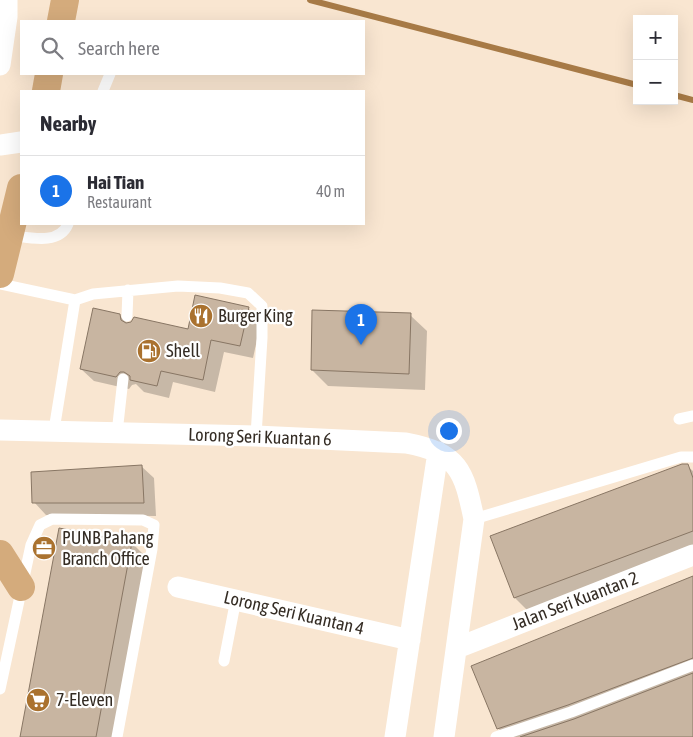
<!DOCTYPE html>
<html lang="en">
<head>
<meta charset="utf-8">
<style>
	:root { --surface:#fff; --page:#f2f2f3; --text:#2b2b33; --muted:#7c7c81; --line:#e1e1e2; --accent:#1a73e8 }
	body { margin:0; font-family:"Asap Condensed",sans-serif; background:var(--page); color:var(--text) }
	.controls { position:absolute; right:15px; top:15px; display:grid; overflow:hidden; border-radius:0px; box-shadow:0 5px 20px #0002 }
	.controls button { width:45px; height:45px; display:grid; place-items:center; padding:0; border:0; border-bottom:1px solid var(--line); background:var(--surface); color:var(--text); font:25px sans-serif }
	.you { position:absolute; left:448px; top:430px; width:18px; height:18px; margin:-12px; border:4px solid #fff; border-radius:50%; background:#1a73e8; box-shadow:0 0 0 8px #1a73e833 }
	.badge { display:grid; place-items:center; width:32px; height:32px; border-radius:50%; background:var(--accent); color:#fff; font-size:16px; font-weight:700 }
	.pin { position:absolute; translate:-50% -41px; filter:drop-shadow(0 1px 2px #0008) }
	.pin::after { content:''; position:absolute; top:26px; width:18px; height:15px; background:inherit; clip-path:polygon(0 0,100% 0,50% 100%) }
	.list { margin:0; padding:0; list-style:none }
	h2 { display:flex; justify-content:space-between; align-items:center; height:65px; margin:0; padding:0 20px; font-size:21px }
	h2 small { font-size:16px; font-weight:400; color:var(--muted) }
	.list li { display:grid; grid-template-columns:32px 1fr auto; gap:15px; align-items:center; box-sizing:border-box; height:70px; padding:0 20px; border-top:1px solid var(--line) }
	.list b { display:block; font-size:19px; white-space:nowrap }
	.list p { margin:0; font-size:16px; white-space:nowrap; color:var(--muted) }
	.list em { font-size:16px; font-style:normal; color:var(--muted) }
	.icon { flex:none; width:28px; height:28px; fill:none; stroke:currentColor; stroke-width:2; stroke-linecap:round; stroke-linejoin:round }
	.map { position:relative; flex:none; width:693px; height:737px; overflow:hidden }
	.search { position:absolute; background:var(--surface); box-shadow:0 5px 20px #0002; left:20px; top:20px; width:345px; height:55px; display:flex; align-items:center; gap:12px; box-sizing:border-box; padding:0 18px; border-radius:0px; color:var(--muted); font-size:19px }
	.panel { position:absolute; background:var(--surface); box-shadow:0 5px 20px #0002; left:20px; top:90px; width:345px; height:135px; border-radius:0px }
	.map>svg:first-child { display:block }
	.shadow { fill:#0003 }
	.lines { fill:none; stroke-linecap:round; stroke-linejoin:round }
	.stream { stroke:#a77a46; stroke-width:6 }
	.building { fill:#c8b5a1; stroke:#887664 }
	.service { stroke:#fff; stroke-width:11 }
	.minor { stroke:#fff; stroke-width:21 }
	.trunk { stroke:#d4ab7c; stroke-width:28 }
	.labels { text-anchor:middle; stroke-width:4.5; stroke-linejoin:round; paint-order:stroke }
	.poi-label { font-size:18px; fill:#342c24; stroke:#fff; text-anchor:start }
	.street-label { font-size:18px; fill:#342c24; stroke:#fff }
</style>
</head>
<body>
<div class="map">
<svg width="693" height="737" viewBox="0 0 693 737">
	<rect width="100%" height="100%" fill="#f9e6d1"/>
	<path class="shadow" d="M248 308 261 321 253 358 224 352 215 392 173 382 169 398 144 392 136 384 132 385 129 389 94 381 81 369 119 315 128 324 189 330Z
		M410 315 427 331 425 390 328 386 312 370Z
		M141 466 154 478 156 516 46 515 34 502Z
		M687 466 693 471V553L531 614 515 598Z
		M132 543 146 557 113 737H21Z
		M693 577V737H507L498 728Z"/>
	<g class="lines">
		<path class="stream" d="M310 0 637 85
			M674 95 693 100"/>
	</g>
	<path class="building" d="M195 295 249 307 240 346 211 340 203 380 161 371 157 386 130 380V376L124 372H120L116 377 80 369 93 308 120 314 121 320 126 323 131 322 134 317 188 329Z
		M312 310 411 313 409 374 311 370Z
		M682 464H688L693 478V531L514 598 490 536Z
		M142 465 144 503H32L31 472Z
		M59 528 132 542 96 737H20Z
		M693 576V658L568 705 497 729 471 666Z
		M693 673V737H520L574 719Z"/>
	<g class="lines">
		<path class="service" d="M103 91 110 74
			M9 235C28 237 59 246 68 224
			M0 284 75 300 54 430
			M75 300 93 294 178 286 220 288 248 293 262 306V338L256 436
			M127 316 128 290
			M679 419 693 416
			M117 433 123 379
			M474 519 681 457H693
			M224 661 236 599
			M0 689 31 545 40 525 52 519 143 520 154 525 152 549 117 737
			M496 737 571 712 693 665"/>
		<path class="minor" d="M0 65 7 17V0
			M0 145 21 142
			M0 430 256 436 406 443C459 453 464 471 474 519L444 737
			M178 587 410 640
			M457 648 693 555
			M395 737 438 452"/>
		<path class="trunk" d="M61 21 65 0
			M46 91 49 74
			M0 274 21 188
			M0 554 21 587"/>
	</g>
	<defs>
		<g id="restaurant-disc" transform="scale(1.25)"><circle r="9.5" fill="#aa722f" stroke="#fff"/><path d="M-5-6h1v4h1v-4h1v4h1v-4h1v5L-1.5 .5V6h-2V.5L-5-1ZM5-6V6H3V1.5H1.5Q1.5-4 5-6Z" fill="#fff"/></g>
		<g id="fuel-disc" transform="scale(1.25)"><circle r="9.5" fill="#aa722f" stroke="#fff"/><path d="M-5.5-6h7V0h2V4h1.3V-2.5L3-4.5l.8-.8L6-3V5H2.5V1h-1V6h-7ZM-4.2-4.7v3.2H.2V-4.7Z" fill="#fff"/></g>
		<g id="office-disc" transform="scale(1.25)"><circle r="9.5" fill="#aa722f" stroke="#fff"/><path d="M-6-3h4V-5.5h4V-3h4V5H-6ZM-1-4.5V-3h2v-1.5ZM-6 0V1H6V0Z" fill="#fff"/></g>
		<g id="supermarket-disc" transform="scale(1.25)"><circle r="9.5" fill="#aa722f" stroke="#fff"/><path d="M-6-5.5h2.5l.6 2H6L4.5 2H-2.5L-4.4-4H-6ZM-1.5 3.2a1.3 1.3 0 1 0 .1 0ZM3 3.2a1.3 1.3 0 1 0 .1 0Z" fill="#fff"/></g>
	</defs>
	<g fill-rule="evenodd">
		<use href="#restaurant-disc" x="201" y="316"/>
		<use href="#fuel-disc" x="149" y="351"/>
		<use href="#office-disc" x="44" y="548"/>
		<use href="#supermarket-disc" x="38" y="700"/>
	</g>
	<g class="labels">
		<g class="poi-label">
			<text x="218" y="322">Burger King</text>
			<text x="166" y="357">Shell</text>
			<text x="62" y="544">PUNB Pahang<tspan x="62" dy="21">Branch Office</tspan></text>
			<text x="56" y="706">7-Eleven</text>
		</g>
		<g class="street-label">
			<text transform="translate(260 437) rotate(2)" y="6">Lorong Seri Kuantan 6</text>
			<text transform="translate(575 601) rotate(-21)" y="6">Jalan Seri Kuantan 2</text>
			<text transform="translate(294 613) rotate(13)" y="6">Lorong Seri Kuantan 4</text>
		</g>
	</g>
</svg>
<div class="controls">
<button>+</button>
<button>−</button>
</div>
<div class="you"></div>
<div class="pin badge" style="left:361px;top:345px">1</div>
<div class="search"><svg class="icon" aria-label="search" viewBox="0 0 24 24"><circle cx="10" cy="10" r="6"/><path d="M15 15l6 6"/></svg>Search here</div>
<section class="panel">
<h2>Nearby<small></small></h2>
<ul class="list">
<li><span class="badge">1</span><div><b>Hai Tian</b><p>Restaurant</p></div><em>40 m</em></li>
</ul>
</section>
</div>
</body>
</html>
